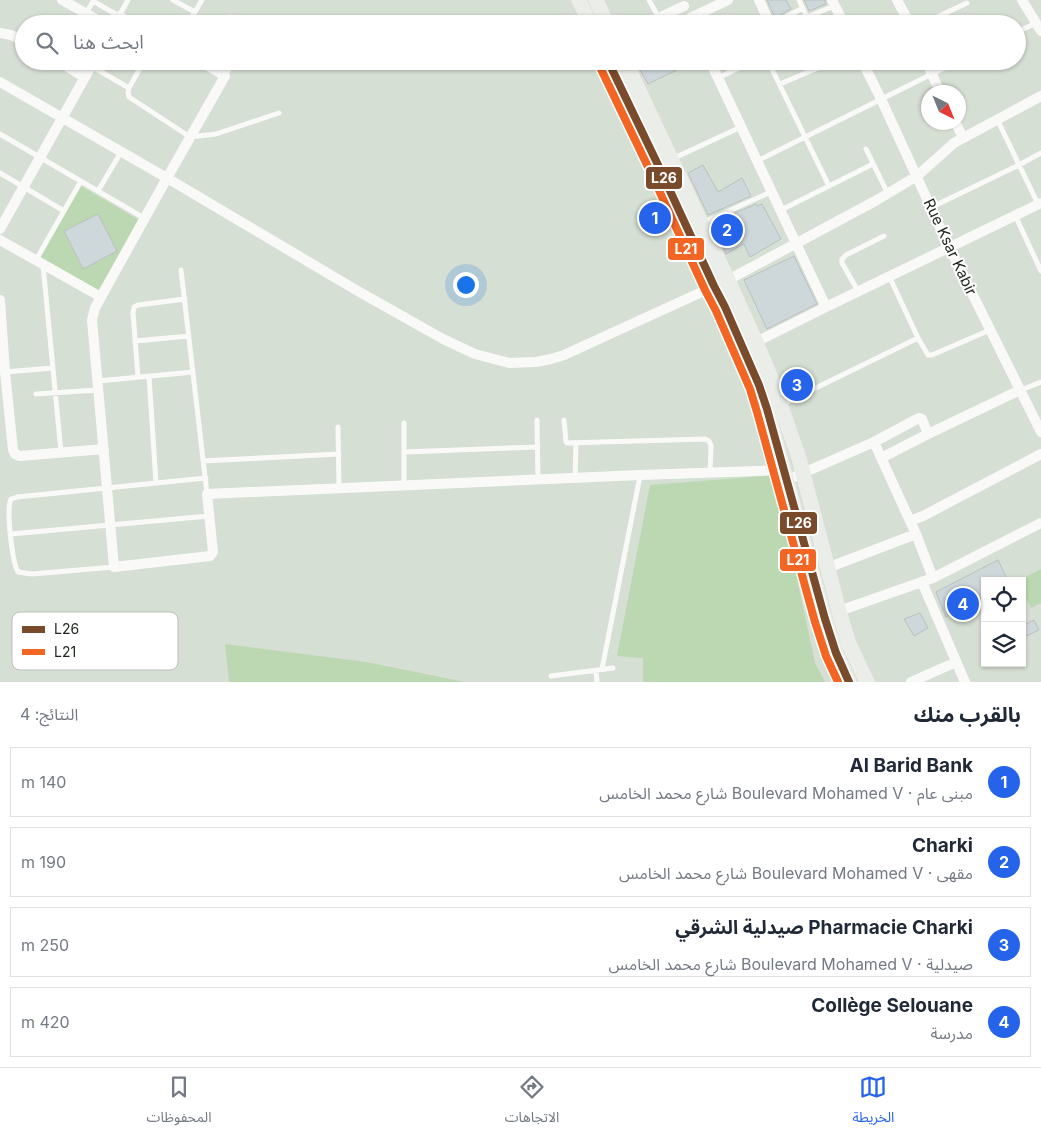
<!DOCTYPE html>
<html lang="ar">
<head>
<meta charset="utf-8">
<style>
	:root { --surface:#fff; --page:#f2f2f3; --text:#1f2937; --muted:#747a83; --line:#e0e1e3; --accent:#2563eb }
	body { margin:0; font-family:Inter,"Noto Sans Arabic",sans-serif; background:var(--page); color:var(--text); direction:rtl }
	.controls { position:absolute; right:15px; bottom:15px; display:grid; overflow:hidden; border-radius:0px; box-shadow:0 1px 4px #0004 }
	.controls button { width:45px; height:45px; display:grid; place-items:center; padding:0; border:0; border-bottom:1px solid var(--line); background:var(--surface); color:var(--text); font:25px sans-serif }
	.compass { position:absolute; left:921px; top:85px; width:45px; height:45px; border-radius:50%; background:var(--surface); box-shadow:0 1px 4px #0004; rotate:137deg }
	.you { position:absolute; left:465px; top:284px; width:18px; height:18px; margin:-12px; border:4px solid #fff; border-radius:50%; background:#1a73e8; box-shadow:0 0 0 8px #1a73e833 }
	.badge { display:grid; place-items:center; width:32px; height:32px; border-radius:50%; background:var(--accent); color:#fff; font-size:16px; font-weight:700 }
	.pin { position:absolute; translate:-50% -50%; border:2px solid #fff; box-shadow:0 1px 5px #0006 }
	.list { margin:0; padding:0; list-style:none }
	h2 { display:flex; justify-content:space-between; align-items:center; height:65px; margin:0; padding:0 20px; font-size:21px }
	h2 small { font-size:16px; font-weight:400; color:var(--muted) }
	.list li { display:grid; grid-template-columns:32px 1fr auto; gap:15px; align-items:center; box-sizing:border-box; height:70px; margin:0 10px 10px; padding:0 10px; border:1px solid var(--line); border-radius:0px }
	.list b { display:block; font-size:19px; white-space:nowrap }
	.list p { margin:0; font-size:16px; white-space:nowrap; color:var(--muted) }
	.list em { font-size:16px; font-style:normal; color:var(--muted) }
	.icon { flex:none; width:28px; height:28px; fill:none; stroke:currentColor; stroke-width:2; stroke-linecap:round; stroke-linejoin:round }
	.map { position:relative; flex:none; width:1041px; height:682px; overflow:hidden; direction:ltr }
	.search { position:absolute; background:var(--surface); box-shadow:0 1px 4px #0004; left:15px; right:15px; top:15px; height:55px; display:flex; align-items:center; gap:12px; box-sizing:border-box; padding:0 18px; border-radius:28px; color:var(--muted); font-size:19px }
	.sheet { height:385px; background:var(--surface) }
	nav { display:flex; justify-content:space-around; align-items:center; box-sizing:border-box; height:70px; border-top:1px solid var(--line); background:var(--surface); font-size:14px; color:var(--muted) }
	nav a { display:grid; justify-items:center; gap:2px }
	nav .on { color:var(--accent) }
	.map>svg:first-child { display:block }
	.green { fill:#bcd8b2 }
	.building { fill:#ced7da; stroke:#bac0bf }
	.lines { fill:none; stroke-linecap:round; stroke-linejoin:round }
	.lane { stroke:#f9faf8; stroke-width:5 }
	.street { stroke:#f9faf8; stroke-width:10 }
	.secondary { stroke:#eaede8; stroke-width:15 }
	.bus-1-casing { stroke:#fff; stroke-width:11 }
	.bus-2-casing { stroke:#fff; stroke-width:11 }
	.bus-1 { stroke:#7a4b2a; stroke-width:8 }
	.bus-2 { stroke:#f26522; stroke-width:8 }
	.labels { text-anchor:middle; stroke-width:4; stroke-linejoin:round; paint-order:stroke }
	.street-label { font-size:15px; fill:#1e241c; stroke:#fff }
	.key { fill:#fff; stroke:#bcbdbb; stroke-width:1 }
	.key-label { font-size:14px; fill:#1e241c }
	.line-badge { stroke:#fff; stroke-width:2 }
	.badge-label { font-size:14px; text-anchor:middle; font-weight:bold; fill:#fff }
</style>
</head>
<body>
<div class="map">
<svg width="1041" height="682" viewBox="0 0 1041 682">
	<rect width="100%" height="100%" fill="#d6dfd3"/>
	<path class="green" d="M81 186 139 220 98 291 40 258Z
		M775 475 815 663 825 682H643V658L617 656 650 485Z
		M1041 569V603L1031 608 1022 591V581H1018Z
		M225 644 366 662 465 682H229Z"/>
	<path class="building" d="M767 0H786L791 9 775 18Z
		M804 0H825L826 4 809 11Z
		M635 61H673L677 70 648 84Z
		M703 165 718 192 742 178 751 196 708 215 688 173Z
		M756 204 757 206 762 204 781 239 750 257 744 244 726 254 712 223Z
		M98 214 117 251 83 269 64 231Z
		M794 256 817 304 767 329 744 280Z
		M998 560 1008 581H985V596L946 617 936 592Z
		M920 613 928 628 914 636 904 619Z
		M1034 620 1039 630 1022 638V626Z"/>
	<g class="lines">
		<path class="lane" d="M173 0 195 12
			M649 0 659 18
			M799 0 810 24
			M93 1 119 16 128 0
			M86 13 94 0
			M807 17 834 6
			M188 24 202 0
			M227 24 231 17
			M772 24 803 8
			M922 24 967 3
			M1017 32 1036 23
			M144 61 129 88 128 92 129 97 190 137 216 134 279 113
			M768 61 829 186
			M91 66 129 88
			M225 76 234 61
			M718 78 753 61
			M780 84 820 67 824 65 825 61
			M997 119 1038 204
			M0 134 144 218
			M866 149 888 194
			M672 159 741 127
			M757 161 958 61
			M0 173 64 211
			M98 191 121 152
			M932 207 1019 165 1041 153
			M781 210 873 164
			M1015 215 1041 271
			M704 222 771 192
			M36 260 81 181
			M43 265 61 452
			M181 270 207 494
			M889 276 918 338 928 355H932L990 330
			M858 291 842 263V259L846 255 884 236
			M135 341 189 336
			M5 372 53 368
			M149 376 156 483
			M138 377 133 313 134 307 138 305 185 299
			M98 381 193 372
			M1021 390 1041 382
			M36 394 98 390
			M783 404 918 338
			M537 420 538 479
			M564 420 566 442 567 443 705 439 709 441 711 445 710 472
			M338 427 339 488
			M404 452 538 447
			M203 461 339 454
			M575 478 576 443
			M404 485V423
			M11 534 209 516
			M114 567 32 574 18 572C12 561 6 509 11 499L17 497 206 478
			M602 669 640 476
			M596 670 597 682
			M551 676 613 668"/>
		<path class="street" d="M62 0 105 24
			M759 0 770 24
			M832 0 844 24
			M897 0 910 24
			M1022 0 1041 31
			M690 18 728 0
			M114 24 119 16 133 24
			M646 24 684 6
			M0 33 11 35 24 41
			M58 61 84 77
			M200 61 225 76 167 178 101 297 95 308 92 320 114 567 210 556 213 552 207 494 640 475 785 470
			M710 61 826 307
			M862 61 881 99 949 247 1041 432
			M926 61 940 92
			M0 82 167 178 356 290 443 339 475 354 509 363 536 362 551 359 564 355 728 280 877 200 917 176 954 143 1041 96
			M955 122 963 137
			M0 229 94 61
			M0 240 101 297
			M0 300 5 372 13 450 15 454 20 456 104 449
			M756 342 826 307 1041 203
			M874 442 910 521 923 516 1041 454
			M881 458 928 434
			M787 480 874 442 919 418 922 419 928 434 1020 390
			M916 534 933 578
			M827 568 916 534 910 521
			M922 582 965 682
			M839 611 933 578 1041 523
			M911 682 956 662"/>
		<path class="secondary" d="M579 0 590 24
			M596 0 607 24
			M608 61 659 167 714 286 725 307 759 385 767 409 825 619 836 653 849 682
			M625 61 728 280 756 342 771 378 799 458 839 611 849 644 867 682"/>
		<g class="bus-1-casing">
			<path id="bus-1" d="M608 61 659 167 714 286 725 307 759 385 767 409 825 619 836 653 849 682"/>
		</g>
		<g class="bus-2-casing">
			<path id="bus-2" d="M599 65 650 171 705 290 716 311 750 389 757 412 815 622 826 656 838 682"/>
		</g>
		<use href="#bus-1" class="bus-1"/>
		<use href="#bus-2" class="bus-2"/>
	</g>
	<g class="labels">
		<g class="street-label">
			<text transform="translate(950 247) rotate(65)" y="5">Rue Ksar Kabir</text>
		</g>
	</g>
	<rect x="12" y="612" width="166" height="58" rx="8" class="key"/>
	<rect x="22" y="626" width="23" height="7" fill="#7a4b2a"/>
	<rect x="22" y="649" width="23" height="6" fill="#f26522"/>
	<g class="key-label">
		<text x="54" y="634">L26</text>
		<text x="54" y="657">L21</text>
	</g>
	<g class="line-badge">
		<rect x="645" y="166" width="38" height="24" rx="5" fill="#7a4b2a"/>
		<rect x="667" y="237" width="38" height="24" rx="5" fill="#f26522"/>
		<rect x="779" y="511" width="39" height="24" rx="5" fill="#7a4b2a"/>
		<rect x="779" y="548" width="38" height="24" rx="5" fill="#f26522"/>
	</g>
	<g class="badge-label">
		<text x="664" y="183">L26</text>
		<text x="686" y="254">L21</text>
		<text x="799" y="528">L26</text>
		<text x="798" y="565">L21</text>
	</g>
</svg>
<div class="controls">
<button><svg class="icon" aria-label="locate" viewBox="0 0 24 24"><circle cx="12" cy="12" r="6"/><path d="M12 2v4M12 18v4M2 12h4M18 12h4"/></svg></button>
<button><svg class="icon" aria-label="layers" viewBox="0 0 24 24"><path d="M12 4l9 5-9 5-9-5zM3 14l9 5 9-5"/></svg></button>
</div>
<svg class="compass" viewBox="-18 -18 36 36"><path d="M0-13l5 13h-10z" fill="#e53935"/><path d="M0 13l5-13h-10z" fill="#747a83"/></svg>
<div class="you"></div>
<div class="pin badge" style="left:655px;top:218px">1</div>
<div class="pin badge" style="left:727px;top:230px">2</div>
<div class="pin badge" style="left:797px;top:385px">3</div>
<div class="pin badge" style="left:963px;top:604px">4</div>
<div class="search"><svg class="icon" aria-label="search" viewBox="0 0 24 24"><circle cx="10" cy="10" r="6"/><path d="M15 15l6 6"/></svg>ابحث هنا</div>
</div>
<section class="sheet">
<h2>بالقرب منك<small>النتائج: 4</small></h2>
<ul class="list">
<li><span class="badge">1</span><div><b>Al Barid Bank</b><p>مبنى عام · Boulevard Mohamed V شارع محمد الخامس</p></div><em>140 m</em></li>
<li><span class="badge">2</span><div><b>Charki</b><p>مقهى · Boulevard Mohamed V شارع محمد الخامس</p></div><em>190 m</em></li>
<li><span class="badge">3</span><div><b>Pharmacie Charki صيدلية الشرقي</b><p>صيدلية · Boulevard Mohamed V شارع محمد الخامس</p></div><em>250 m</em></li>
<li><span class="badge">4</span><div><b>Collège Selouane</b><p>مدرسة</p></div><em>420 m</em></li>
</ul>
</section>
<nav>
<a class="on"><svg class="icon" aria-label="map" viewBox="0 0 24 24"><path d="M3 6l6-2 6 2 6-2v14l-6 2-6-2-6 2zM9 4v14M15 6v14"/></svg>الخريطة</a>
<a><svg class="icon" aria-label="directions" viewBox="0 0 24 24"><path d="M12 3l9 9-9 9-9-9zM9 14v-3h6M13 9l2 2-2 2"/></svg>الاتجاهات</a>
<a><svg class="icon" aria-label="saved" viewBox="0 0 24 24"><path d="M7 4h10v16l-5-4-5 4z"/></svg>المحفوظات</a>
</nav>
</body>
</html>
